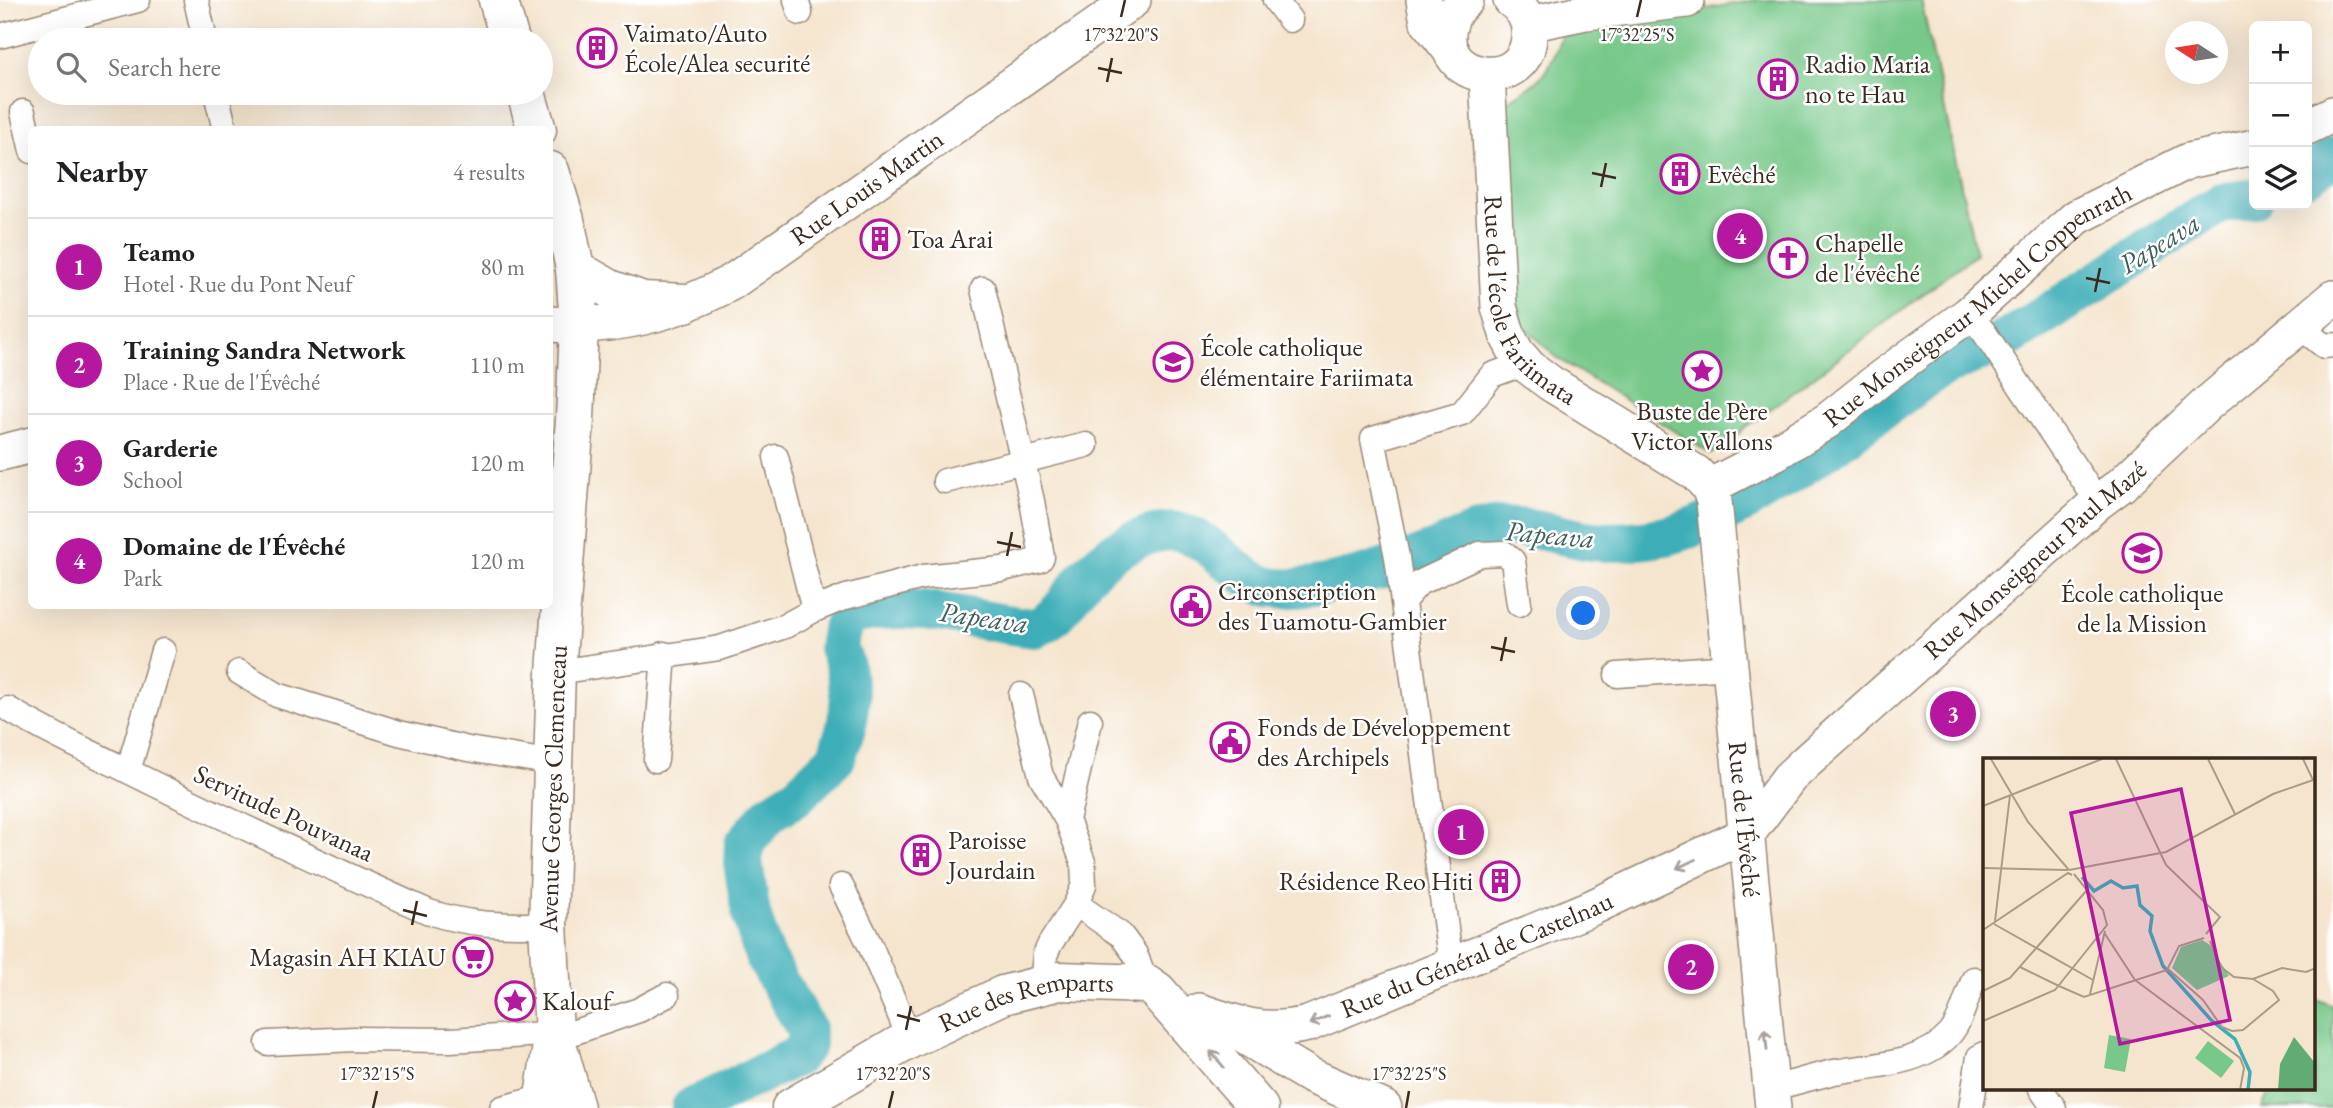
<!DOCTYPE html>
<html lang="en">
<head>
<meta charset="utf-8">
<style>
	:root { --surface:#fff; --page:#f6f6f6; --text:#202124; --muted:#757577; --line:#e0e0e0; --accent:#b5179e }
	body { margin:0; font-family:"EB Garamond",serif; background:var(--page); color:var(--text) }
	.controls { position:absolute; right:21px; top:21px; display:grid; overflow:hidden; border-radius:10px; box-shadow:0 7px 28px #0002 }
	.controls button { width:63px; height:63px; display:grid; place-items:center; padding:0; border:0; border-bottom:2px solid var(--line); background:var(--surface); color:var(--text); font:35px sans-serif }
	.compass { position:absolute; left:2165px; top:21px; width:63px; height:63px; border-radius:50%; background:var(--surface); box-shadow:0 7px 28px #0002; rotate:282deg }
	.you { position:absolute; left:1584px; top:614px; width:24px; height:24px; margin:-18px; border:5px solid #fff; border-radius:50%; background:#1a73e8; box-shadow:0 0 0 10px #1a73e833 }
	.badge { display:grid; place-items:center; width:46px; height:46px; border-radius:50%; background:var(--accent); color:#fff; font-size:23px; font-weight:700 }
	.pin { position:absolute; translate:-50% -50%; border:4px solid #fff; box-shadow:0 2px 7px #0006 }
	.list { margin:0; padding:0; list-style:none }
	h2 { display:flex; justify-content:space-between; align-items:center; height:91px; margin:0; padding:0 28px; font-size:30px }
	h2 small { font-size:23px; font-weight:400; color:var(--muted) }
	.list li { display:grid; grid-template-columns:46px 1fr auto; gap:21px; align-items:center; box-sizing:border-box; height:98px; padding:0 28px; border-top:2px solid var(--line) }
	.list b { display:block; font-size:26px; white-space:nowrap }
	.list p { margin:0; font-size:23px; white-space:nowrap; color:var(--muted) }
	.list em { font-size:23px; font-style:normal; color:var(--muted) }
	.icon { flex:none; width:38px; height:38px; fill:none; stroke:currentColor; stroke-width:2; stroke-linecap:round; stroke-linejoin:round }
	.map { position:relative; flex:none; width:2333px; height:1108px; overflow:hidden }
	.search { position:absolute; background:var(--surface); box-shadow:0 7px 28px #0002; left:28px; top:28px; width:525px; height:77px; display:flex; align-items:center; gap:18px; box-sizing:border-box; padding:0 24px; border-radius:38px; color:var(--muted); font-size:26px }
	.panel { position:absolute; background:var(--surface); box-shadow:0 7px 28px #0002; left:28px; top:126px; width:525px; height:483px; border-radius:10px }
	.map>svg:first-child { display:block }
	.green { fill:#77c889; stroke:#597954; stroke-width:2 }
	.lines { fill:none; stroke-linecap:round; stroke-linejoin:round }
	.river { stroke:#3daeb7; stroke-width:40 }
	.street-casing { stroke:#988876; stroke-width:27 }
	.secondary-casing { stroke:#988876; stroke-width:38 }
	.primary-casing { stroke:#988876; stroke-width:41 }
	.street { stroke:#fff; stroke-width:24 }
	.secondary { stroke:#fff; stroke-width:35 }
	.primary { stroke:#fff; stroke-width:38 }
	.oneway { stroke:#a79f9a }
	.ticks { fill:none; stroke:#3b2a1e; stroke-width:2.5 }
	.labels { text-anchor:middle; stroke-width:5; stroke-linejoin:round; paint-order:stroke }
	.poi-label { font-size:26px; fill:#3b2a1e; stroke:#fff; text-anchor:start }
	.street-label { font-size:26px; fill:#3b2a1e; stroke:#fff }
	.water-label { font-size:28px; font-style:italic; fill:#3c5f5b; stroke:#fff }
	.inset-river { fill:none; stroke:#3daeb7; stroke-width:3.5 }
	.inset-road { fill:none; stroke:#ab9a88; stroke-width:2 }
	.view { fill:#b5179e; fill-opacity:0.15; stroke:#b5179e; stroke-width:3.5 }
	.inset-edge { fill:none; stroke:#3b2a1e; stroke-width:3.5 }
	.ticks-label { font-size:18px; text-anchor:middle; fill:#3b2a1e; stroke:#fff; stroke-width:5; stroke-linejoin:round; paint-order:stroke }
</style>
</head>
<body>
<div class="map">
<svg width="2333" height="1108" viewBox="0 0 2333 1108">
	<rect width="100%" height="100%" fill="#fff"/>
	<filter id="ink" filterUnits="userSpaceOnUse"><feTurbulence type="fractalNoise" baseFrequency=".0143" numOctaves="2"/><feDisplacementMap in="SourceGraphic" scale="14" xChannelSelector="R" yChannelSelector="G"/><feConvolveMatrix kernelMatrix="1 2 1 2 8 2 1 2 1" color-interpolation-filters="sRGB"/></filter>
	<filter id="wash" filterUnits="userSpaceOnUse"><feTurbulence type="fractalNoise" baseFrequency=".00686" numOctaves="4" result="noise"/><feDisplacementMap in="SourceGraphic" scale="28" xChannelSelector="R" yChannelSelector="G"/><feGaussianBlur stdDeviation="1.57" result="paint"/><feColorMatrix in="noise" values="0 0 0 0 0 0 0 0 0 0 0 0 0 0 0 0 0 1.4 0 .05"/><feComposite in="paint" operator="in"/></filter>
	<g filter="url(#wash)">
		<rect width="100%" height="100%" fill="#f5e5cf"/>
		<path class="green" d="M1755 0H1921L1976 254 1711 454 1556 357 1521 323 1504 219 1503 104C1538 82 1550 76 1561 35Z
			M2314 998 2333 1006V1108H2262L2270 1089H2314Z"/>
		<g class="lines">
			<path class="river" d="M2307 175 2333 157
				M691 1108 797 1056 806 1045V1029L764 956 751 914 743 862 744 844 770 813 797 796 836 758 846 728 850 699 845 666 838 647 841 631 847 617C913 596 969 622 1035 628 1060 618 1069 596 1086 576 1106 555 1132 538 1161 532 1207 523 1235 586 1278 588 1322 591 1394 567 1435 550 1456 541 1476 530 1498 527 1528 524 1556 535 1585 540 1609 544 1642 541 1666 536 1756 513 1853 427 1931 375 1955 359 1985 352 2010 337 2081 293 2150 246 2222 203L2254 198"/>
		</g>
	</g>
	<g filter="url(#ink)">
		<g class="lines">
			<g class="street-casing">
				<path id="street" d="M196 0 205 40
					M796 0 800 13
					M1275 0 1290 20
					M0 36 138 0
					M216 93 225 130
					M23 112 32 151
					M1969 314 1984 332 2098 502
					M2299 326 2324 346 2333 345
					M776 457 814 610
					M945 481 1086 445
					M1403 601 1419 583 1480 554 1504 553 1513 561 1519 604
					M239 672 277 695 399 733 468 749 554 763
					M556 672 720 648 785 626 814 610 846 597 923 577 1002 569 1040 560 1042 557 1032 501 983 289
					M1617 675 1731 667
					M1021 695 1041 776 1067 820
					M8 709C46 732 86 750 126 770 226 820 327 866 429 912 471 926 505 925 548 925
					M656 760 664 654
					M128 771 163 651
					M841 886 870 945 910 1039
					M1076 904 1121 935 1135 954 1147 984
					M1451 966 1397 557 1373 439 1462 413 1492 375 1511 368 1529 367
					M1042 984 1045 955 1050 944 1076 904 1084 885 1083 862 1067 820 1090 721
					M268 1043 355 1039 451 1040 575 1032 639 1010 667 995
					M1771 1089C1792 1083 1813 1077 1834 1072 1872 1065 1923 1065 1950 1034 1962 1020 1967 995 1974 979
					M2041 1089 2054 1108
					M502 1108 544 1097
					M1971 1108 1979 1057 1985 1054"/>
			</g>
			<g class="secondary-casing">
				<g id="secondary">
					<path d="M1424 0 1428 22 1451 51"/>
					<path d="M1466 0C1457 7 1451 16 1449 27 1437 81 1524 94 1529 38 1531 22 1524 9 1511 0"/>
					<path d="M1529 24 1586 12 1687 0"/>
					<path id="s1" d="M1487 75 1499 307 1508 337 1516 352 1529 367 1550 383 1696 473 1709 487 1714 501 1773 1108"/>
					<path d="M2307 127 2333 114"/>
					<path id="s2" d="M550 324C616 329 673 314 732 282L1133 0"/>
					<path d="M0 453 32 445"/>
					<path id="s3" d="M1709 487 1775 453 1827 421 1881 378 1969 314 2077 217 2188 161 2254 147"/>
					<path id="s4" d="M1199 1011C1240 1025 1264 1034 1308 1024L1591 908 1747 834 1789 778 1807 761 2098 502 2121 485 2208 403 2333 298"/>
					<path d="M1232 1029 1309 1075 1384 1108"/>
				</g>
			</g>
			<g class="primary-casing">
				<g id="primary">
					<path d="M498 0 510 40"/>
					<path d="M526 93 537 130"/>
					<path d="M575 269 610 289 643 301 685 303"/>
					<path d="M557 1044 575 1108"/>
					<path id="s5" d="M544 1108V1097L554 1032 548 925 556 672 575 419 579 326 575 269 565 220 550 171"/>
					<path id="s6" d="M791 1108 910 1039 1003 995 1059 981 1147 984 1157 991 1259 1108"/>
				</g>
			</g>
			<use href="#street" class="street"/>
			<use href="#secondary" class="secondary"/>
			<use href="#primary" class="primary"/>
		</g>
		<defs><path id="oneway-shaft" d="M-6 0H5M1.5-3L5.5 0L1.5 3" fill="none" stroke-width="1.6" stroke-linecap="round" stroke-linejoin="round" transform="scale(1.75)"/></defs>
		<g class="oneway">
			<use href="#oneway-shaft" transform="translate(1686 864) rotate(154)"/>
			<use href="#oneway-shaft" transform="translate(1319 1020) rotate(157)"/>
			<use href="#oneway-shaft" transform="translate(1766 1040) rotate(-96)"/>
			<use href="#oneway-shaft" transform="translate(1217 1059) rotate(-130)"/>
		</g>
	</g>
	<path class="ticks" d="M1121 17 1125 0M1637 17 1641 0M1098 68 1122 73M1107 82 1112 58M1592 173 1616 178M1601 187 1606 163M2086 278 2110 283M2095 292 2100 268M997 542 1021 547M1007 556 1012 532M1491 647 1515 652M1501 661 1506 637M403 910 427 916M412 925 417 901M897 1015 920 1021M906 1030 911 1006M373 1108 377 1091M889 1108 893 1091M1406 1108 1409 1091"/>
	<defs>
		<g id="building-ring" transform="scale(2.0125)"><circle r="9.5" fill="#fff" stroke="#b5179e" stroke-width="1.5"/><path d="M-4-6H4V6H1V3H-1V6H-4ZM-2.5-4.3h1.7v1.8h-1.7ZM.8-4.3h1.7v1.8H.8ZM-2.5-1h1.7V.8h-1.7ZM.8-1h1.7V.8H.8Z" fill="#b5179e"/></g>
		<g id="church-ring" transform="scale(2.0125)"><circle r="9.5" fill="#fff" stroke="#b5179e" stroke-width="1.5"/><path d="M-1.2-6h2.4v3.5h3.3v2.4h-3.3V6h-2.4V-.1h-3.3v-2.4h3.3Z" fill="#b5179e"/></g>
		<g id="school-ring" transform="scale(2.0125)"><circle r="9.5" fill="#fff" stroke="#b5179e" stroke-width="1.5"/><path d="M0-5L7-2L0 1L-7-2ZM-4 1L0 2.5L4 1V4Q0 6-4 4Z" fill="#b5179e"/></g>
		<g id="sight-ring" transform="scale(2.0125)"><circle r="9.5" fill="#fff" stroke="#b5179e" stroke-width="1.5"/><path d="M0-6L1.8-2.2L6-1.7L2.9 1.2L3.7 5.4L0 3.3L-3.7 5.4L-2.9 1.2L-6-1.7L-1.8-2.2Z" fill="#b5179e"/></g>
		<g id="civic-ring" transform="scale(2.0125)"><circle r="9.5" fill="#fff" stroke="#b5179e" stroke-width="1.5"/><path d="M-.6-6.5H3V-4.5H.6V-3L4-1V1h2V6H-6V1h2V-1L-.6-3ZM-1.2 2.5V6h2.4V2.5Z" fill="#b5179e"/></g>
		<g id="supermarket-ring" transform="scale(2.0125)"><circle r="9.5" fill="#fff" stroke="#b5179e" stroke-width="1.5"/><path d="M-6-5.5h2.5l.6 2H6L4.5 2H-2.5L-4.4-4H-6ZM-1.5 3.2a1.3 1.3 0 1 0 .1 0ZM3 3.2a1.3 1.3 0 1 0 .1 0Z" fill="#b5179e"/></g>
	</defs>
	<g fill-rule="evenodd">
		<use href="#building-ring" x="597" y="48"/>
		<use href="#building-ring" x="1778" y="79"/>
		<use href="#building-ring" x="1680" y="174"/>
		<use href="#building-ring" x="880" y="239"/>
		<use href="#church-ring" x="1788" y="258"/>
		<use href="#school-ring" x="1173" y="362"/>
		<use href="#sight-ring" x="1702" y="371"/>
		<use href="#school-ring" x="2142" y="553"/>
		<use href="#civic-ring" x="1191" y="606"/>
		<use href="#civic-ring" x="1230" y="742"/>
		<use href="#building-ring" x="921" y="855"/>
		<use href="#building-ring" x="1500" y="881"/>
		<use href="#supermarket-ring" x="473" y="957"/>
		<use href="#sight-ring" x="515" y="1001"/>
	</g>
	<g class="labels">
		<g class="poi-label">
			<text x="624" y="42">Vaimato/Auto<tspan x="624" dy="30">École/Alea securité</tspan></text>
			<text x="1805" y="73">Radio Maria<tspan x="1805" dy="30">no te Hau</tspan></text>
			<text x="1707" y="183">Evêché</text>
			<text x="907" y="248">Toa Arai</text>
			<text x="1815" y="252">Chapelle<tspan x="1815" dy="30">de l'évêché</tspan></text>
			<text x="1200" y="356">École catholique<tspan x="1200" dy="30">élémentaire Fariimata</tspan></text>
			<text x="1702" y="420" text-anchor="middle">Buste de Père<tspan x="1702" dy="30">Victor Vallons</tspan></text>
			<text x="1218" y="600">Circonscription<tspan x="1218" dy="30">des Tuamotu-Gambier</tspan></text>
			<text x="2142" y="602" text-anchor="middle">École catholique<tspan x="2142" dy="30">de la Mission</tspan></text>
			<text x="1257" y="736">Fonds de Développement<tspan x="1257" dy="30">des Archipels</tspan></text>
			<text x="948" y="849">Paroisse<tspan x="948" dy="30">Jourdain</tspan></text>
			<text x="1473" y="890" text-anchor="end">Résidence Reo Hiti</text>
			<text x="446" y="966" text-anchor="end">Magasin AH KIAU</text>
			<text x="542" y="1010">Kalouf</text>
		</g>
		<g class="street-label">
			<text dy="9" stroke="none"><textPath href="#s2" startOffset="354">Rue Louis Martin</textPath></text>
			<text dy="9" stroke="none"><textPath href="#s1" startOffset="238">Rue de l'école Fariimata</textPath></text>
			<text dy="9" stroke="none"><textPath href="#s3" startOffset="326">Rue Monseigneur Michel Coppenrath</textPath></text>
			<text dy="9" stroke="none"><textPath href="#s4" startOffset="989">Rue Monseigneur Paul Mazé</textPath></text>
			<text dy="9" stroke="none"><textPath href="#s5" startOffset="320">Avenue Georges Clemenceau</textPath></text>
			<text transform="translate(284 813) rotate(25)" y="9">Servitude Pouvanaa</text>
			<text dy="9" stroke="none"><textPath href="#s1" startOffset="852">Rue de l'Évêché</textPath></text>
			<text dy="9" stroke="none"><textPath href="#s4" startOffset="294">Rue du Général de Castelnau</textPath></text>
			<text dy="9" stroke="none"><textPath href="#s6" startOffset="262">Rue des Remparts</textPath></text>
		</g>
		<g class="water-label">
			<text transform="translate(2159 243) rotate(-32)" y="10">Papeava</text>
			<text transform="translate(1550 534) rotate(5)" y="10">Papeava</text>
			<text transform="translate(984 617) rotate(8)" y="10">Papeava</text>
		</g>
	</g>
	<g transform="translate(1983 758)">
		<rect width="332" height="332" fill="#f5e5cf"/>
		<path d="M219 182 227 187 246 218 214 232 189 210 198 189ZM126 277 148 281 142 314 121 310ZM225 283 251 303 238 320 212 300Z" fill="#77c889"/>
		<path d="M311 279 332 305V332H295L297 306Z" fill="#61ac75"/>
		<path class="inset-river" d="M99 119 111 133 128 123 140 130 154 128 157 147 169 158 167 173 180 208 229 263 252 281 267 314 265 332"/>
		<path class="inset-road" d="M8 1 45 64 86 112M133 1 183 107 237 159 223 176M225 1 252 56M320 1 330 22M0 48 119 1M0 110 85 112M86 112 183 94 290 36 333 21M12 163 27 37M11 166 110 222M0 172 85 115 89 117M122 176 152 222M227 183 238 209 251 219 270 221 299 210 323 214 333 210M37 209 76 228M185 211 220 242 239 269 249 273 260 272 296 242 290 233 270 221M152 222 257 300 261 310 257 332M76 228 101 239 184 212 196 188 221 180M0 233 27 220 104 132M107 236 122 173M0 263 72 232 124 167 120 152 91 116"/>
		<path class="view" d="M198 31 247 262 137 286 88 55Z"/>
		<rect width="332" height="332" class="inset-edge"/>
	</g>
	<g class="ticks-label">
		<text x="1121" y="41">17°32'20"S</text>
		<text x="1637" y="41">17°32'25"S</text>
		<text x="377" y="1080">17°32'15"S</text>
		<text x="893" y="1080">17°32'20"S</text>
		<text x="1409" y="1080">17°32'25"S</text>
	</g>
</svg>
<div class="controls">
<button>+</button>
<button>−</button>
<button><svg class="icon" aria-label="layers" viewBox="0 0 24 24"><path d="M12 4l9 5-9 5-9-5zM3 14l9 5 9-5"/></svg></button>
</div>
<svg class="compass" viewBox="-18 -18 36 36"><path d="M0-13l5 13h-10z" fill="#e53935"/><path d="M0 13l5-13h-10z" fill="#757577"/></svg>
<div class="you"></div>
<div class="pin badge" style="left:1461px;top:832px">1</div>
<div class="pin badge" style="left:1691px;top:967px">2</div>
<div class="pin badge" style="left:1953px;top:714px">3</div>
<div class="pin badge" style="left:1740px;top:236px">4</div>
<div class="search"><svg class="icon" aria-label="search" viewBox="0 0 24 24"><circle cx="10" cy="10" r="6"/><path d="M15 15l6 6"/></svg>Search here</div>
<section class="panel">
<h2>Nearby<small>4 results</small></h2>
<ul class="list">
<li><span class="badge">1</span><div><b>Teamo</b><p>Hotel · Rue du Pont Neuf</p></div><em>80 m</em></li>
<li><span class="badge">2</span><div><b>Training Sandra Network</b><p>Place · Rue de l'Évêché</p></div><em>110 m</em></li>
<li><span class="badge">3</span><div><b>Garderie</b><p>School</p></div><em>120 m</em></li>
<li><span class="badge">4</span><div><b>Domaine de l'Évêché</b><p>Park</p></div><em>120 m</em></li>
</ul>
</section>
</div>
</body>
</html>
